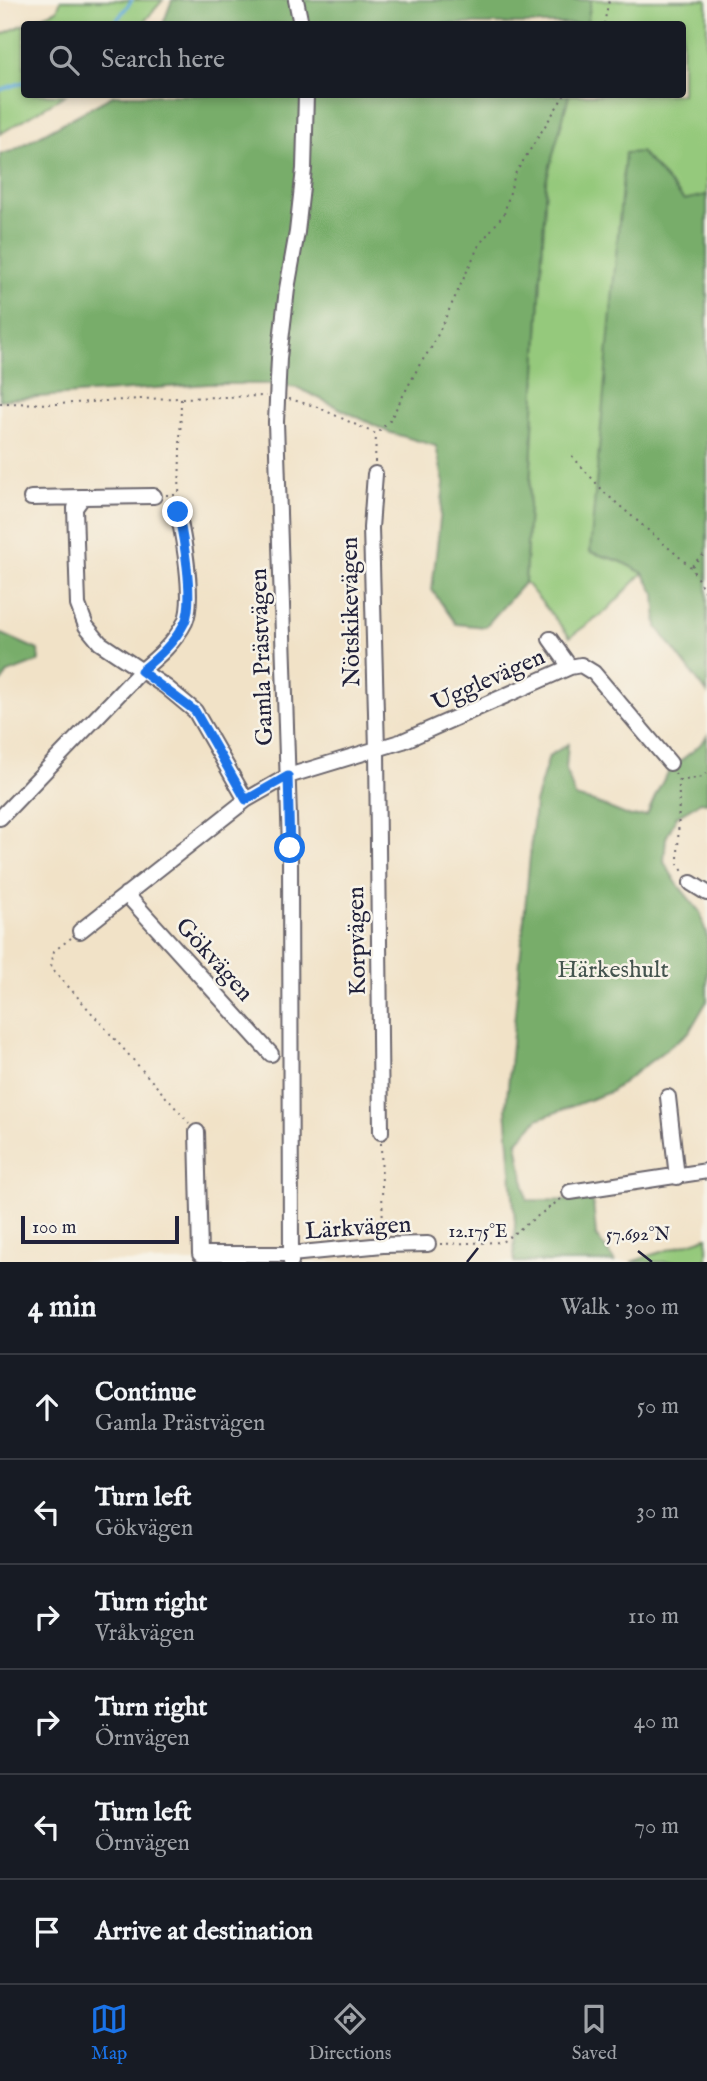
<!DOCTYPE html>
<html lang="en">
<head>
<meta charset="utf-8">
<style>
	:root { --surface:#171b24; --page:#242831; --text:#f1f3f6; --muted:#9ea1a6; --line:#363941; --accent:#1a73e8 }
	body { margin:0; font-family:"IM FELL English",serif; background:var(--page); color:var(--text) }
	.scale { position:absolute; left:21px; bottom:18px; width:158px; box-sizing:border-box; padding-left:7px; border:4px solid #22223b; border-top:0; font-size:19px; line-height:24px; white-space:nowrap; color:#22223b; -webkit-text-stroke:5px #f7f3e8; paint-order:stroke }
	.stop { position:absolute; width:21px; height:21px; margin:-16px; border:5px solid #1a73e8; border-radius:50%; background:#fff }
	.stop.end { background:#1a73e8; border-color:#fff; box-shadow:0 2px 7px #0008 }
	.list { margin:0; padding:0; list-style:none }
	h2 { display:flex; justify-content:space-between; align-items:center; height:91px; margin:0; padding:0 28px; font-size:30px }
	h2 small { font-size:23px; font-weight:400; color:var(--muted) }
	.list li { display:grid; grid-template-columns:46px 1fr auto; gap:21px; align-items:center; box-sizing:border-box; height:105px; padding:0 28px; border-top:2px solid var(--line) }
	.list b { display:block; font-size:26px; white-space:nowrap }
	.list p { margin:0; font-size:23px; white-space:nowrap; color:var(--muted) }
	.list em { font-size:23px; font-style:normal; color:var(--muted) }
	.icon { flex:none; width:38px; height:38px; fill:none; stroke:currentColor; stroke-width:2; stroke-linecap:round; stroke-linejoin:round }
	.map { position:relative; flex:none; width:707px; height:1262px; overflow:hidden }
	.search { position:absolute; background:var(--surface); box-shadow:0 4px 10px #0003; left:21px; right:21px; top:21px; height:77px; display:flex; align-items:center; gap:18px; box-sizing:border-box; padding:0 24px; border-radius:7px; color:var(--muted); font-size:26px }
	.sheet { height:721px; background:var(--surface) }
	nav { display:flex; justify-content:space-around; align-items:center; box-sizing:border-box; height:98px; border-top:2px solid var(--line); background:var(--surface); font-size:19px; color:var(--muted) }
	nav a { display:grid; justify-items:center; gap:4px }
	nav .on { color:var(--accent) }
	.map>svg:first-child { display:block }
	.green { fill:#95c97b; stroke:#5c765b; stroke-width:2 }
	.forest { fill:#78ad6b; stroke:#4d6853; stroke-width:2 }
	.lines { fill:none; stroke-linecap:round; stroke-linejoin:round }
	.stream { stroke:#61a9d8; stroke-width:3.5 }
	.minor-casing { stroke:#6a656c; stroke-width:18 }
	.path { stroke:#6a656c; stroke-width:2; stroke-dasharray:2 5; stroke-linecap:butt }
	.minor { stroke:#fff; stroke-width:14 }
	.route { stroke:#1a73e8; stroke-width:9 }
	.ticks { fill:none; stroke:#22223b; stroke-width:2.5 }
	.labels { text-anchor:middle; stroke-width:5; stroke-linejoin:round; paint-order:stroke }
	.street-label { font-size:24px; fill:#22223b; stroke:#f7f3e8 }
	.park-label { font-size:24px; fill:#44544e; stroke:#f7f3e8 }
	.ticks-label { font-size:18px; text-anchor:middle; fill:#22223b; stroke:#f7f3e8; stroke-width:5; stroke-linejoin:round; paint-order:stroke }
</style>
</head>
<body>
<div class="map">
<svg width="707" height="1262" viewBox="0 0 707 1262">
	<rect width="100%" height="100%" fill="#f7f3e8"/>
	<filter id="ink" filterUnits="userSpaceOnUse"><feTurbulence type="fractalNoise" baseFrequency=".0143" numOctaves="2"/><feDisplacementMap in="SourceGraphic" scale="14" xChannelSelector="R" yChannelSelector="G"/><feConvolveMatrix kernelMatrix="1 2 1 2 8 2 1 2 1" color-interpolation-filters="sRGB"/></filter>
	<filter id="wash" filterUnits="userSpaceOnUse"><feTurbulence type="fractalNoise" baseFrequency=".00686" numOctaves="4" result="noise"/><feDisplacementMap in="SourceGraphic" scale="28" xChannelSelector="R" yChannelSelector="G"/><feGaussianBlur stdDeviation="1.57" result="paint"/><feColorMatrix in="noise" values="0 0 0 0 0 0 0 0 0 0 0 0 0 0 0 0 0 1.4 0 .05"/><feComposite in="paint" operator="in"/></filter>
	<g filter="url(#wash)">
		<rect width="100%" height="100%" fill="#f1e2c7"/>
		<path class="green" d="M61 0H163L142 24H24V94L65 95 0 134V35L57 10Z
			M591 0H707V195L684 200 641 152 590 552 620 561 643 573 607 610 570 637 525 582 546 181 569 95 682 94V24H587Z
			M707 1237V1262H631Z"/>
		<path class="forest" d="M172 0H591L587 24H163Z
			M114 95H569L546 181 525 582 485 627 456 624 432 590 444 484 436 446 388 432 298 388 270 384H208L0 400V154L12 151Z
			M641 152 684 200 707 195V693L657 627 655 594 643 573 620 561 590 552 625 153Z
			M0 633 38 650 39 661 8 673 0 684Z
			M707 736V803L701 802 677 816 666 838 664 862 678 885 700 912 707 937V1001L689 1032 610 1092 538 1119 517 1142 527 1200 593 1201 596 1235 615 1262H514L515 1222 506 1108 535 803 549 756 568 744 566 769 575 797 594 802 631 817 647 815C655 797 661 780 674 766 685 756 699 749 707 736Z"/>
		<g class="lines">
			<path class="stream" d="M114 24 132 0
				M0 90 24 82"/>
		</g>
	</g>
	<g filter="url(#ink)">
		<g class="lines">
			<g class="minor-casing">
				<path id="minor" d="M296 0 301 24
					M375 474 371 528 377 750 381 1132
					M154 496 83 497 75 508 78 605 86 626 100 643 166 687 195 711 246 800
					M31 498 83 497
					M550 639 570 667
					M0 818 141 671C158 657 175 642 185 622 195 600 183 536 178 512
					M691 883 707 893
					M126 894 271 1054
					M80 931 246 800 288 776 403 741 570 667 581 665 594 673 670 763
					M668 1097 677 1177
					M197 1132 200 1254H291L383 1245 428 1244
					M570 1192 707 1171
					M291 1262 290 848 276 422 279 358 287 289 297 232 304 169 306 94"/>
			</g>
			<path class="path" d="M604 24 609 0
				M289 399 315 406 376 434 390 420 420 364 433 345 479 245 504 214 515 174 565 94
				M0 403 57 404 140 399 266 396
				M572 456 606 494 691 567 707 596
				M375 462 376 434
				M166 495H178
				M179 499 181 399
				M692 566 700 557 707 553
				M675 773 679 781 678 864 684 873
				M679 781 703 777 707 772
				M71 938 54 951 51 967 189 1123
				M381 1143 383 1232
				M440 1244 502 1242 561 1199"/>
			<use href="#minor" class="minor"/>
		</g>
	</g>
	<g class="lines" filter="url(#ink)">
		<path class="route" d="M178 512C183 536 195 600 185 622 175 642 158 657 141 671L195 711 246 800 288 776 290 848"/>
	</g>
	<path class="ticks" d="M638 1251 652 1262M467 1262 478 1248"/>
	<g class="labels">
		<g class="street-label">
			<text transform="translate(350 612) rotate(-91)" y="8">Nötskikevägen</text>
			<text transform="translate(261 657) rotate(-92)" y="8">Gamla Prästvägen</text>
			<text transform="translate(488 679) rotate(-24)" y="8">Ugglevägen</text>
			<text transform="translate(356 941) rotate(-91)" y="8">Korpvägen</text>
			<text transform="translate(215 959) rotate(48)" y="8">Gökvägen</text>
			<text transform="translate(358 1227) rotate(-4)" y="8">Lärkvägen</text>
		</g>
		<g class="park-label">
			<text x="613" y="977">Härkeshult</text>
		</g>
	</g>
	<g class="ticks-label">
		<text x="478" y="1237">12.175°E</text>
		<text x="638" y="1240">57.692°N</text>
	</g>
</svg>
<div class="scale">100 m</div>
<div class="stop" style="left:290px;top:848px"></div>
<div class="stop end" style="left:178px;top:512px"></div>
<div class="search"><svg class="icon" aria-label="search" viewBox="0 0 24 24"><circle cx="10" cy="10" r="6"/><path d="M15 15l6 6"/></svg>Search here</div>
</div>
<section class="sheet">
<h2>4 min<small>Walk · 300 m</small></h2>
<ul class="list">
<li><svg class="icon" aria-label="ahead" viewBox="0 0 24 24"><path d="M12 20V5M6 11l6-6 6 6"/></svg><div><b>Continue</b><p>Gamla Prästvägen</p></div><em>50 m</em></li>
<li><svg class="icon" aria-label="left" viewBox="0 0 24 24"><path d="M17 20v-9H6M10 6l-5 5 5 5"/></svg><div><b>Turn left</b><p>Gökvägen</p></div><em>30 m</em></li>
<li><svg class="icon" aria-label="right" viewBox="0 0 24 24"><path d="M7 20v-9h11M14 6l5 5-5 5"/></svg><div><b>Turn right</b><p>Vråkvägen</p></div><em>110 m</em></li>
<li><svg class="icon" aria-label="right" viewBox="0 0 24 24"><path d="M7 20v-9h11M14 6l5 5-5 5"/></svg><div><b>Turn right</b><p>Örnvägen</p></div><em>40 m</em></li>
<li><svg class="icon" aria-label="left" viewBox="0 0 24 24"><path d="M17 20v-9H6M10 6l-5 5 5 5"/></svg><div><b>Turn left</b><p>Örnvägen</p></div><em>70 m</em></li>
<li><svg class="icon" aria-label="arrive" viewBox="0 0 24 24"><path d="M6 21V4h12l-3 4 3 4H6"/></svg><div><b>Arrive at destination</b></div></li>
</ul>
</section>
<nav>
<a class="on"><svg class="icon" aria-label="map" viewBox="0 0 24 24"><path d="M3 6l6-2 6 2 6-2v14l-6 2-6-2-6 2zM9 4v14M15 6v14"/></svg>Map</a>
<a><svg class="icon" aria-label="directions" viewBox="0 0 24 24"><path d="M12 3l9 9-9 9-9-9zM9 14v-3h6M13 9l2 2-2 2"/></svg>Directions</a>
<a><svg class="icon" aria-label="saved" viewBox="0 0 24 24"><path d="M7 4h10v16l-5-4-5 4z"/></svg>Saved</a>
</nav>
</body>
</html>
